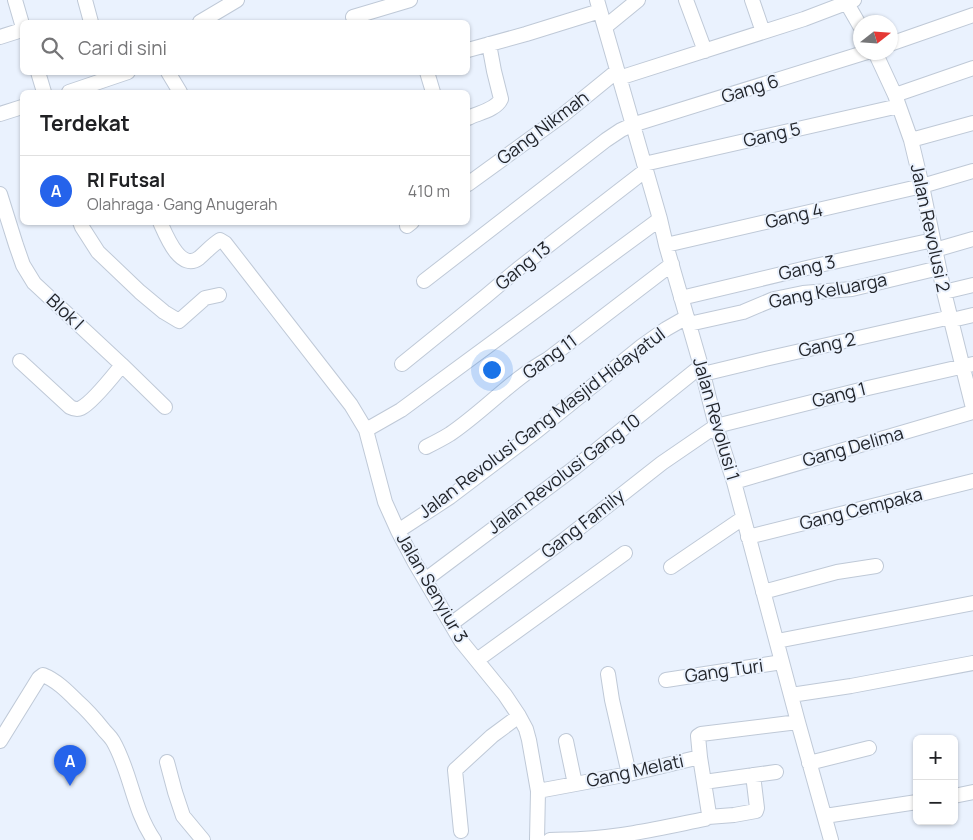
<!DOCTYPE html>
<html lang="id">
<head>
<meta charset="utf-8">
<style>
	:root { --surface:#fff; --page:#f6f6f6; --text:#202124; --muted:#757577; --line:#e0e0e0; --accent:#2563eb }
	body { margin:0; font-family:Manrope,sans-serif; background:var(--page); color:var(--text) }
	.controls { position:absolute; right:15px; bottom:15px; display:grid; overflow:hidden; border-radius:8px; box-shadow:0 1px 4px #0004 }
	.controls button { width:45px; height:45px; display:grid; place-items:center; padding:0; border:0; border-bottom:1px solid var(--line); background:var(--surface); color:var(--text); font:25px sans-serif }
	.compass { position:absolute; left:853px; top:15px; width:45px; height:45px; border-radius:50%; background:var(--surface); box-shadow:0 1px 4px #0004; rotate:73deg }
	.you { position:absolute; left:491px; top:369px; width:18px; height:18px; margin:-12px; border:4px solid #fff; border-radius:50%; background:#1a73e8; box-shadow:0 0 0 8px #1a73e833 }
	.badge { display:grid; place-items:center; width:32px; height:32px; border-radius:50%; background:var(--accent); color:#fff; font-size:16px; font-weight:700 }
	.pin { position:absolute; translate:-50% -41px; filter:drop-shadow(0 1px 2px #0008) }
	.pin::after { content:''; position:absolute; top:26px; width:18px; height:15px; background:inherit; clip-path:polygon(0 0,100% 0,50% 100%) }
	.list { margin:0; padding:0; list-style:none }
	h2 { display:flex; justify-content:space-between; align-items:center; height:65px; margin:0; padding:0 20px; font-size:21px }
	h2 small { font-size:16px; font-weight:400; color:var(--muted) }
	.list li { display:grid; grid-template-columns:32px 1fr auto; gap:15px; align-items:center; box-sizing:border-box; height:70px; padding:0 20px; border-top:1px solid var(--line) }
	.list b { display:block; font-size:19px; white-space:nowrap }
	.list p { margin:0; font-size:16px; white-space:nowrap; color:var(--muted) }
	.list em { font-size:16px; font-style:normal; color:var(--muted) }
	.icon { flex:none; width:28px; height:28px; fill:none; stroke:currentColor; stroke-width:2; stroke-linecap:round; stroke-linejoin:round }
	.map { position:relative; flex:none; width:973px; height:840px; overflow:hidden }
	.search { position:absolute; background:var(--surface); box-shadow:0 1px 4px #0004; left:20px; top:20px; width:450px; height:55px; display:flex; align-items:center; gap:12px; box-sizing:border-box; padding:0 18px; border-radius:8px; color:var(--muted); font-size:19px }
	.panel { position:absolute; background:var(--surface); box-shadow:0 1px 4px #0004; left:20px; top:90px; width:450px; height:135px; border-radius:8px }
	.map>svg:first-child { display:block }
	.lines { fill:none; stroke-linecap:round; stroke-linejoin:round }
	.minor-casing { stroke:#bfc9d7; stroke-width:16 }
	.minor { stroke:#fff; stroke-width:14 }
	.labels { text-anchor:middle; stroke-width:4; stroke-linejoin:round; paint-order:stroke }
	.street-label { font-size:18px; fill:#22252b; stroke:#eaf2fe }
</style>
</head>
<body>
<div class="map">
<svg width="973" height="840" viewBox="0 0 973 840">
	<rect width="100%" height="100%" fill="#eaf2fe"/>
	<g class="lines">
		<g class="minor-casing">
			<path id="minor" d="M15 0 22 24
				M85 0 91 22
				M597 0 660 219 666 245 701 366 716 426 734 482 798 722 831 840
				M686 0 705 51
				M752 0 763 32
				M845 0 860 26
				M353 17 410 0
				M200 22 237 0
				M605 27 638 0
				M0 37 22 30
				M890 44 973 15
				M468 50 526 34 600 11
				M875 52 895 95 911 140 922 186 944 292 973 408
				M38 72 44 92
				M168 72 180 92
				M427 72 433 92
				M619 78 804 19 854 0
				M69 92 128 72
				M895 95 973 68
				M0 114 22 107
				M468 118C478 113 496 110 501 99L494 71 489 44
				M911 140 973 123
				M644 164 899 106
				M468 184 563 115 617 71
				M0 194 16 245 23 265 34 283 122 365 165 407
				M80 222 82 227 98 252 140 292 164 312 179 321 205 298 219 295
				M160 222C166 235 180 272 199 258 206 252 212 245 220 240L225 243 351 405 366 430 385 502 398 531 415 563 461 641 505 695 519 716 526 729 529 740 538 791 537 840
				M407 226 412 222
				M666 245 922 186 973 171
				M935 250 973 239
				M424 281 606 140 621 130 632 125 867 52
				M944 292 973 285
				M681 298 815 266 933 240
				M952 320 973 315
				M689 324 743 312 774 299 803 293 852 289 939 268
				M20 361 70 407C74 409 77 410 81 408 93 402 113 376 122 365
				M402 364 486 296 518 269 646 170
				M703 374 765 359 951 317
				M366 430 401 410 660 219
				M426 447C434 443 442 439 450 434 484 411 512 379 548 359L672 264
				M734 482 973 412
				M398 531 450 497 533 434 642 346 666 329 687 317
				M748 537 973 481
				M671 567 743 518
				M425 580 573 469 701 366
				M763 592 837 572 876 566
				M451 624 564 540 662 463 716 426 868 388 973 364
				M777 641 973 603
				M477 660 625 553
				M608 674 612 700 629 774
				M666 680 782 662
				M791 695 851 686 973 663
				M0 741 39 678 43 675C56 680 67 691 77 701 86 709 95 719 103 729 106 733 110 736 113 741 131 772 133 810 154 840
				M566 741 575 784
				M167 762 175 792 183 816 203 840
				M809 763 869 748
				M704 782 776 772
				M538 791 629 774 700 757 698 736 701 734 798 722
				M954 796 973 792
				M825 816 917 802
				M708 817 734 815 756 811 757 808 753 775
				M461 831 455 770 492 736 519 716
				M550 840C560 839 571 840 581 839 623 837 665 827 705 819L708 817 709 814 700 757"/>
		</g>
		<use href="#minor" class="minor"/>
	</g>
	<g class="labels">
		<g class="street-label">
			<text transform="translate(750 89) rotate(-17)" y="6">Gang 6</text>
			<text transform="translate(543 128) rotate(-37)" y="6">Gang Nikmah</text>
			<text transform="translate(772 135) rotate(-13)" y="6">Gang 5</text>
			<text transform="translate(794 216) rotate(-13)" y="6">Gang 4</text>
			<text transform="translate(930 228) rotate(78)" y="6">Jalan Revolusi 2</text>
			<text transform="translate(523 266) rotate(-39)" y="6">Gang 13</text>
			<text transform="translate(807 268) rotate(-13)" y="6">Gang 3</text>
			<text transform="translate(828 291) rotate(-11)" y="6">Gang Keluarga</text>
			<text transform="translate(65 312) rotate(43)" y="6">Blok I</text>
			<text transform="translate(827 345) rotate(-12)" y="6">Gang 2</text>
			<text transform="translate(550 357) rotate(-36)" y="6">Gang 11</text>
			<text transform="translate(839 395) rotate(-14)" y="6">Gang 1</text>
			<text transform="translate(716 419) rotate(74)" y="6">Jalan Revolusi 1</text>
			<text transform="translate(542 423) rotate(-37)" y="6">Jalan Revolusi Gang Masjid Hidayatul</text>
			<text transform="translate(853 447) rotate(-16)" y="6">Gang Delima</text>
			<text transform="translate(564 474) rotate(-37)" y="6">Jalan Revolusi Gang 10</text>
			<text transform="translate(861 509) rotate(-14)" y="6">Gang Cempaka</text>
			<text transform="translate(583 524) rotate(-38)" y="6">Gang Family</text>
			<text transform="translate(432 588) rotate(60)" y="6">Jalan Senyiur 3</text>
			<text transform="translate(724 671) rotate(-8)" y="6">Gang Turi</text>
			<text transform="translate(635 771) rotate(-12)" y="6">Gang Melati</text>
		</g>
	</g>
</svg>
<div class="controls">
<button>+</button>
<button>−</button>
</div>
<svg class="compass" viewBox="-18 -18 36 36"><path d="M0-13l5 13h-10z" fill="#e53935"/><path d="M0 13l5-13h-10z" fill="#757577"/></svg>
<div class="you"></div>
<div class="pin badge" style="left:70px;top:786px">A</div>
<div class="search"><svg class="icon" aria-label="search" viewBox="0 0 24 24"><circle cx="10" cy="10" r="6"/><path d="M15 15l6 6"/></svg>Cari di sini</div>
<section class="panel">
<h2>Terdekat<small></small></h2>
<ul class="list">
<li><span class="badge">A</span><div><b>RI Futsal</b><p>Olahraga · Gang Anugerah</p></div><em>410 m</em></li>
</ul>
</section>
</div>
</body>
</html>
